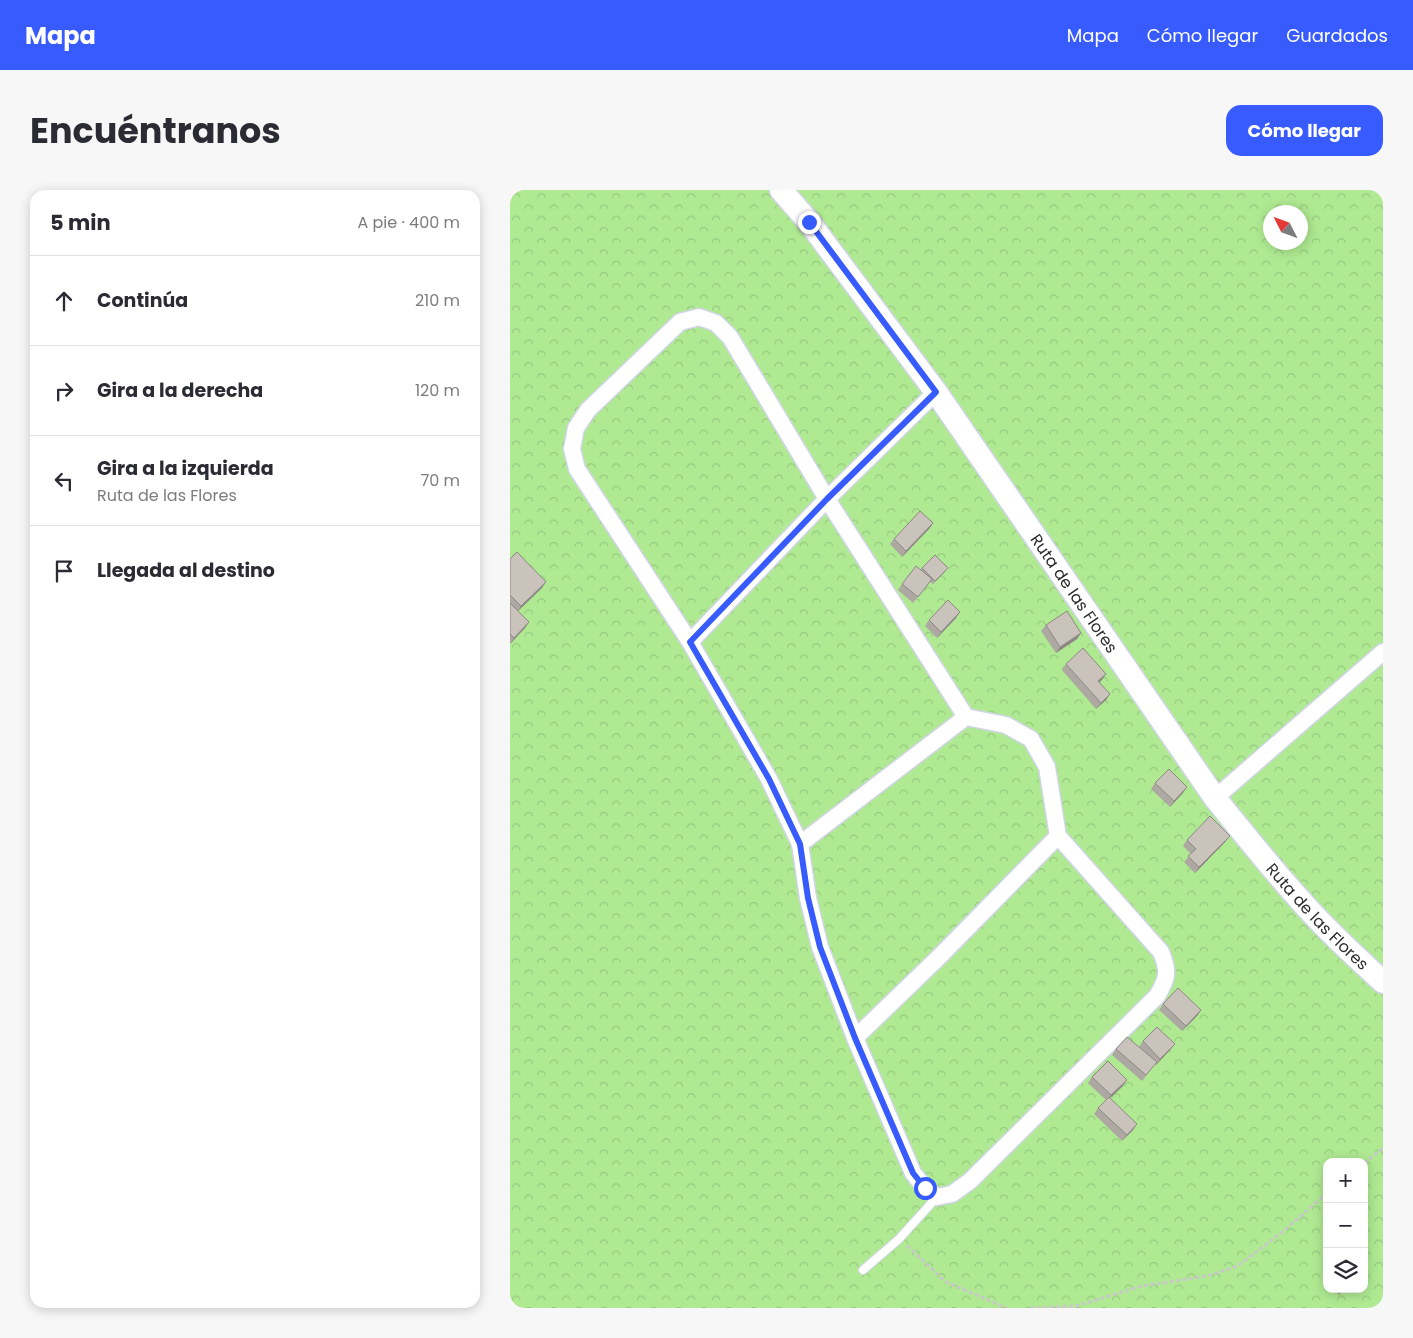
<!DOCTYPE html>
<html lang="es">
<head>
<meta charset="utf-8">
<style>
	:root { --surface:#fff; --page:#f7f7f7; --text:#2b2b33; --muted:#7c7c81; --line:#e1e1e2; --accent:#375bff }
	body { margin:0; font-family:Poppins,sans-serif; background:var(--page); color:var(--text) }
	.controls { position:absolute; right:15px; bottom:15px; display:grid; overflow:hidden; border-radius:10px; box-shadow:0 2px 12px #0003 }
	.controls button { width:45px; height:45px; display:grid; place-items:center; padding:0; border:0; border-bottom:1px solid var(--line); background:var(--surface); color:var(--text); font:25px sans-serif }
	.compass { position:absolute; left:753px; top:15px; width:45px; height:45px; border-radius:50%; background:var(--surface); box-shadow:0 2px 12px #0003; rotate:312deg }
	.stop { position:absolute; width:15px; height:15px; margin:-11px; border:4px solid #375bff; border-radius:50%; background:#fff }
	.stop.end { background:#375bff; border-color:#fff; box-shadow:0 1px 5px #0008 }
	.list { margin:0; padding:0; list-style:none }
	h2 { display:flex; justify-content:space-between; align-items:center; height:65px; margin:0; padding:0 20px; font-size:21px }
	h2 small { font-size:16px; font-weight:400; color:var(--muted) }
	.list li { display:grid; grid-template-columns:32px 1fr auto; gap:15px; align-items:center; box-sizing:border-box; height:90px; padding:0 20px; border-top:1px solid var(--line) }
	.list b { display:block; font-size:19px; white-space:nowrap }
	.list p { margin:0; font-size:16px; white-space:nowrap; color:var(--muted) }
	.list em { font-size:16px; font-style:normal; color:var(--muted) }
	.icon { flex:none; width:28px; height:28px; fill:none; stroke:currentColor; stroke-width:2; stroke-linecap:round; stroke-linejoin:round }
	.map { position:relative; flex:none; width:873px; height:1118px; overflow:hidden; border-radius:15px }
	header { display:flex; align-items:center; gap:30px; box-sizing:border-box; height:70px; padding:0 25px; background:var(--accent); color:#fff }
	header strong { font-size:24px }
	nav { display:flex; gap:28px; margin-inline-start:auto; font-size:18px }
	.intro { display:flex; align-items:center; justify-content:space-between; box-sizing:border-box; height:120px; padding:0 30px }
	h1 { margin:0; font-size:35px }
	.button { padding:12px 22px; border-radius:15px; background:var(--accent); color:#fff; font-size:18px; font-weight:700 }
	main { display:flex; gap:30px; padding:0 30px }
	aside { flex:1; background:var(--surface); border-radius:15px; box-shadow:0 2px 12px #0003 }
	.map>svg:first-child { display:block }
	.forest { fill:url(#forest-crowns); fill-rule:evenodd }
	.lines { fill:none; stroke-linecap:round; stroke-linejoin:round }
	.service-casing { stroke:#d0d4e5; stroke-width:10 }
	.minor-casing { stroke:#d0d4e5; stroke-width:19 }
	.secondary-casing { stroke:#d0d4e5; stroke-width:25 }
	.path { stroke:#c8c8c8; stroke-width:3; stroke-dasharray:4 2.5; stroke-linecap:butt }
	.service { stroke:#fff; stroke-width:8 }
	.minor { stroke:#fff; stroke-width:16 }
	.secondary { stroke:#fff; stroke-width:22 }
	.wall { fill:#ada8a1 }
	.shaded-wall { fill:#8d8883 }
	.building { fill:#c9c3bb; stroke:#8d8883 }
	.route { stroke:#375bff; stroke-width:6 }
	.labels { text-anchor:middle; stroke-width:4; stroke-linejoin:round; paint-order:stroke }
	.street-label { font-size:16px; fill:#2b2b2b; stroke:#fff }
</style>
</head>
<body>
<header>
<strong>Mapa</strong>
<nav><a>Mapa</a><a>Cómo llegar</a><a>Guardados</a></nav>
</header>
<div class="intro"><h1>Encuéntranos</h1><a class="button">Cómo llegar</a></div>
<main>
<aside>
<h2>5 min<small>A pie · 400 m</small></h2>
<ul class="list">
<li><svg class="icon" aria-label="ahead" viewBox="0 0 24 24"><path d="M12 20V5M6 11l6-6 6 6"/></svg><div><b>Continúa</b></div><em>210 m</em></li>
<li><svg class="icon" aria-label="right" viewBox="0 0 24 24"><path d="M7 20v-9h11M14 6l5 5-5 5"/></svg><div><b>Gira a la derecha</b></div><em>120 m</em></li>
<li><svg class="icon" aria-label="left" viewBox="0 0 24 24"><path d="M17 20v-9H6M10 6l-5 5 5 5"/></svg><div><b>Gira a la izquierda</b><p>Ruta de las Flores</p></div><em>70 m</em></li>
<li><svg class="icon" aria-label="arrive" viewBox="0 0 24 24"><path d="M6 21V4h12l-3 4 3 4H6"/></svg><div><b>Llegada al destino</b></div></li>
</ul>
</aside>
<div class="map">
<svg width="873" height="1118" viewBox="0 0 873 1118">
	<defs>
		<pattern id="forest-crowns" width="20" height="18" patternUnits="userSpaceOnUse" patternTransform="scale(1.25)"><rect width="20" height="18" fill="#afea92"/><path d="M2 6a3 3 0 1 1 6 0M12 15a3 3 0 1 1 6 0" fill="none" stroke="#97c97e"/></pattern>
	</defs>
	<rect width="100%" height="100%" fill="#eee6db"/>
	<path class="forest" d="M0 0H873V1118H0ZM761 22H791V52H761ZM817 972H854V1099H817Z"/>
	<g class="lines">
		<g class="service-casing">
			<path id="service" d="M353 1080 389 1049 427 1007"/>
		</g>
		<g class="minor-casing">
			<path id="minor" d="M180 452 317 309 426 202
				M456 527 290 654 259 589 180 452 67 279 62 259 66 238 78 220 170 132 189 127 206 133 220 147 317 309 456 527 496 535 521 549 537 577 548 646 651 762C659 781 658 788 647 806L460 991 442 1004 427 1007 415 998 403 983 345 848 428 768 548 646
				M705 608 873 462
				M290 654 298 708 310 757 345 848"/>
		</g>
		<g class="secondary-casing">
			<g id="secondary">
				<path id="s1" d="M271 0 299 32 426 202 705 608C733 643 761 678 791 711 816 740 845 766 873 792"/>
			</g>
		</g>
		<path class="path" d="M854 973 873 958
			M397 1056 436 1092 497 1118
			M520 1118 566 1116 632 1096 697 1086 728 1076 776 1039 817 1003"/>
		<use href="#service" class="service"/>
		<use href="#minor" class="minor"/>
		<use href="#secondary" class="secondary"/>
	</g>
	<path class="wall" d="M423 333 419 339 392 367 380 354 384 349Z
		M0 369 32 398 8 421 19 432 15 438 0 454Z
		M412 378 436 381 423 394 420 392 403 413 388 400 392 394Z
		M446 428 427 448 415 436 419 430Z
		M536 435 571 443 567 449 546 463 531 441Z
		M556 474 596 484 589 492 596 510 586 519 552 480Z
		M645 593 673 603 660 617 641 599Z
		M677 650 716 651 685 683 674 672 681 664 673 656Z
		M653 814 691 820 687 826 672 841 649 820Z
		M633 851 665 854 660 860 646 875 645 874 632 891 602 865 606 859 629 857Z
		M582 887 613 896 600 908 623 940 612 951 584 924 588 918 596 910 578 893Z
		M817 1084V1091L814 1088Z
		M824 1099H835L829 1105Z"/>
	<path class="shaded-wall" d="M423 333 419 339 392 367 396 361Z
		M36 392 32 398 7 422 11 416Z
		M450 422 446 428 427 448 431 442Z
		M19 432 15 438 0 454 4 448Z
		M571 443 567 449 546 463 550 457Z
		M596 484 592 490 584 497 588 491Z
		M600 504 596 510 586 519 591 513Z
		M677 597 673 603 660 617 664 611Z
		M720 646 716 651 685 683 689 677Z
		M691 820 687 826 672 841 676 836Z
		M665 854 660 860 646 875 650 869Z
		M617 890 613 896 597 911 601 905Z
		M627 934 623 940 612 951 617 945Z"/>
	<path class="building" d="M410 321 423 333 396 361 384 349Z
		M7 362 36 392 11 416 0 405V369Z
		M425 365 438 378 425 391 412 378Z
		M406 376 422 389 408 407 392 394Z
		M438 410 450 422 431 442 419 430Z
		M0 413 19 432 4 448 0 444Z
		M557 421 571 443 550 457 536 435Z
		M573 458 596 484 588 491 600 504 591 513 556 474Z
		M659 579 677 597 664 611 645 593Z
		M700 626 720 646 689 677 678 666 686 659 677 650Z
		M668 798 691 820 676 836 653 814Z
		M647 837 665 854 650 869 633 851Z
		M617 847 647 872 636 885 606 859Z
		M598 871 617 890 601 905 582 887Z
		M599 907 627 934 617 945 588 918Z"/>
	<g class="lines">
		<path class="route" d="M299 32 426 202 317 309 180 452 259 589 290 654 298 708 310 757 345 848 403 983 415 998"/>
	</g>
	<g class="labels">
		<g class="street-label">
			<text dy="6" stroke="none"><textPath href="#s1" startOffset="499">Ruta de las Flores</textPath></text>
			<text dy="6" stroke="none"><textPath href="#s1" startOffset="904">Ruta de las Flores</textPath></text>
		</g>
	</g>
</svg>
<div class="controls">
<button>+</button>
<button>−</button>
<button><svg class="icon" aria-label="layers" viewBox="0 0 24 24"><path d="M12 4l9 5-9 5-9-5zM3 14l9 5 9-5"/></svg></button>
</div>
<svg class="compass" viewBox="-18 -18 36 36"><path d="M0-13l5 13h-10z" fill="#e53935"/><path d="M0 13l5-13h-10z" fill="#7c7c81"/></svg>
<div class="stop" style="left:415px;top:998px"></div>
<div class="stop end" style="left:299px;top:32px"></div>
</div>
</main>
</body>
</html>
